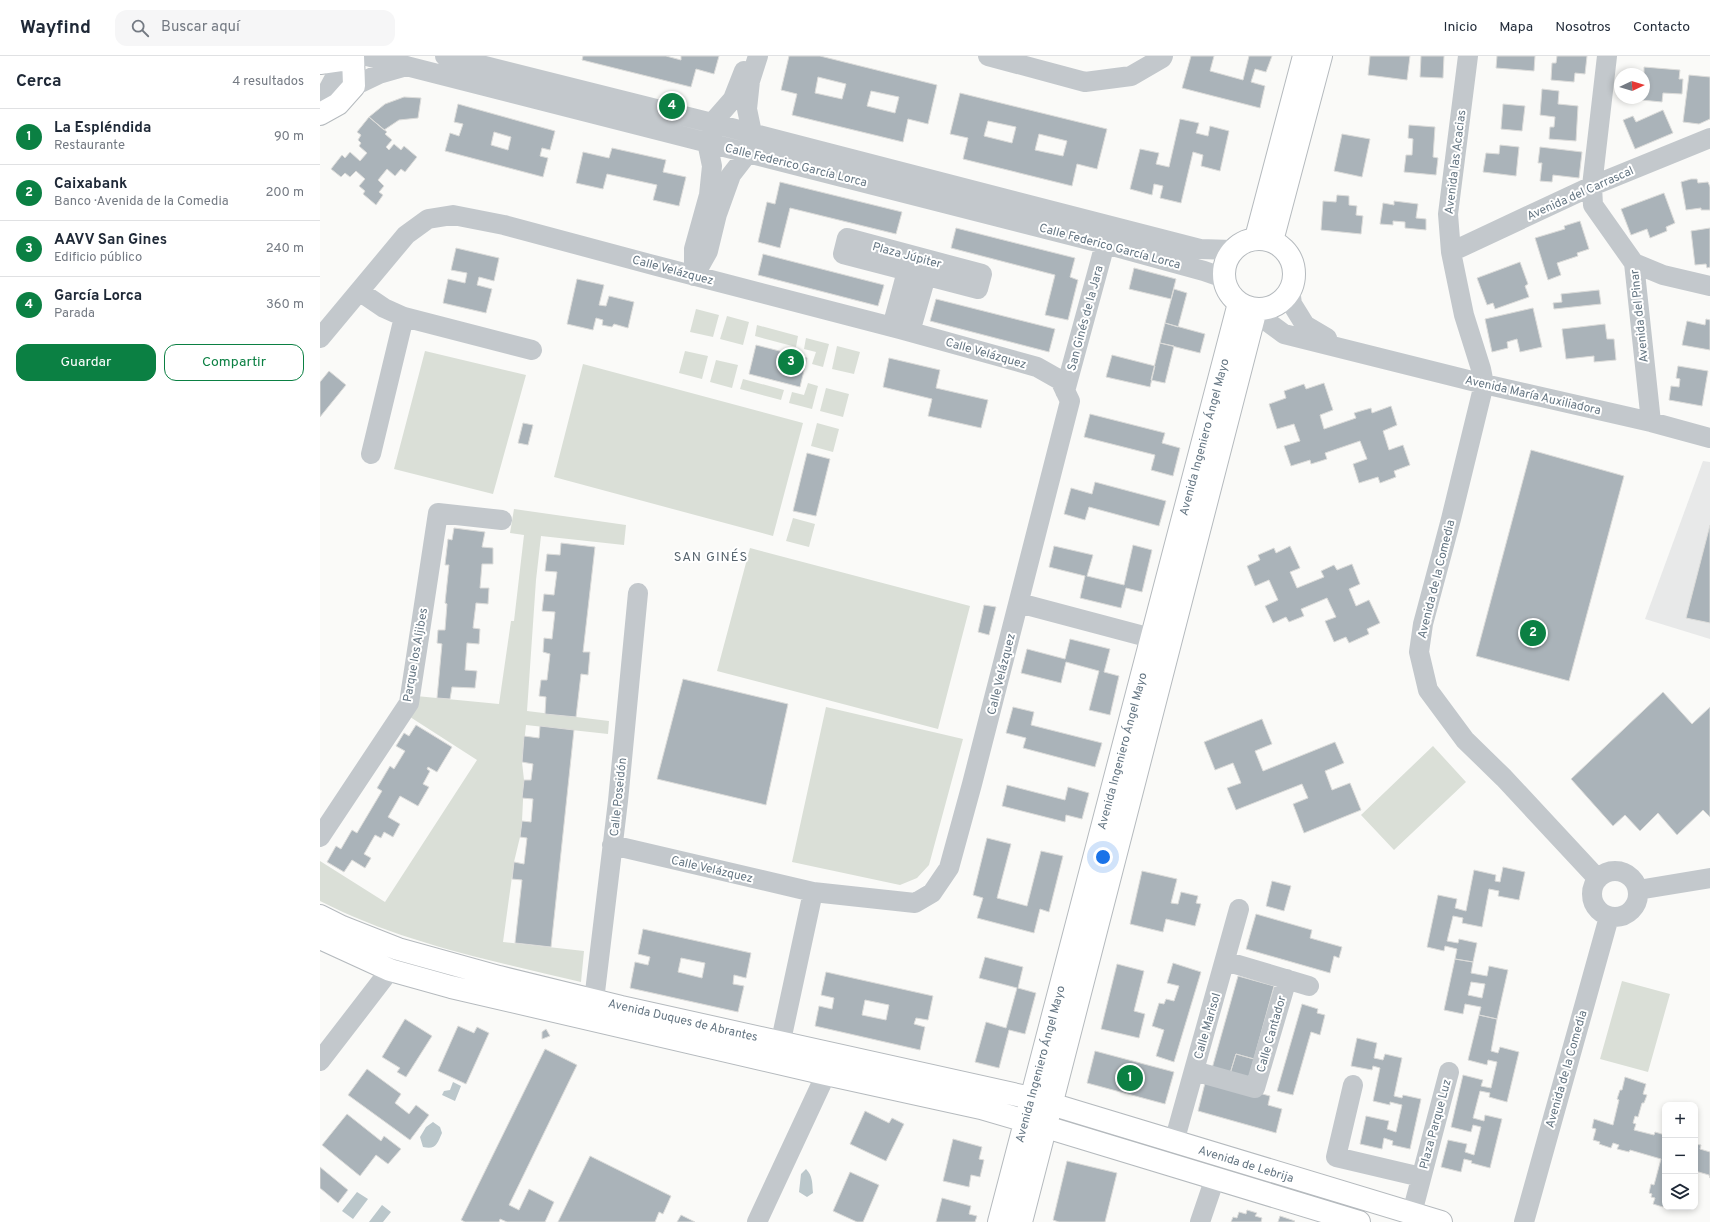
<!DOCTYPE html>
<html lang="es">
<head>
<meta charset="utf-8">
<style>
	:root { --surface:#fff; --page:#f6f6f7; --text:#1f2937; --muted:#747a83; --line:#e0e1e3; --accent:#0b8043 }
	body { margin:0; font-family:Overpass,sans-serif; background:var(--page); color:var(--text) }
	.controls { position:absolute; right:12px; bottom:12px; display:grid; overflow:hidden; border-radius:8px; box-shadow:0 2px 6px #0003 }
	.controls button { width:36px; height:36px; display:grid; place-items:center; padding:0; border:0; border-bottom:1px solid var(--line); background:var(--surface); color:var(--text); font:20px sans-serif }
	.compass { position:absolute; left:1294px; top:12px; width:36px; height:36px; border-radius:50%; background:var(--surface); box-shadow:0 2px 6px #0003; rotate:86deg }
	.you { position:absolute; left:783px; top:801px; width:14px; height:14px; margin:-10px; border:3px solid #fff; border-radius:50%; background:#1a73e8; box-shadow:0 0 0 6px #1a73e833 }
	.badge { display:grid; place-items:center; width:26px; height:26px; border-radius:50%; background:var(--accent); color:#fff; font-size:13px; font-weight:700 }
	.pin { position:absolute; translate:-50% -50%; border:2px solid #fff; box-shadow:0 1px 4px #0006 }
	.list { margin:0; padding:0; list-style:none }
	h2 { display:flex; justify-content:space-between; align-items:center; height:52px; margin:0; padding:0 16px; font-size:17px }
	h2 small { font-size:13px; font-weight:400; color:var(--muted) }
	.list li { display:grid; grid-template-columns:26px 1fr auto; gap:12px; align-items:center; box-sizing:border-box; height:56px; padding:0 16px; border-top:1px solid var(--line) }
	.list b { display:block; font-size:15px; white-space:nowrap }
	.list p { margin:0; font-size:13px; white-space:nowrap; color:var(--muted) }
	.list em { font-size:13px; font-style:normal; color:var(--muted) }
	.actions { display:flex; gap:8px; padding:12px 16px }
	.actions a { flex:1; padding:9px 0; border:1px solid var(--accent); border-radius:12px; text-align:center; font-size:14px; color:var(--accent) }
	.actions .main { background:var(--accent); color:#fff }
	.icon { flex:none; width:22px; height:22px; fill:none; stroke:currentColor; stroke-width:2; stroke-linecap:round; stroke-linejoin:round }
	.map { position:relative; flex:none; width:1390px; height:1166px; overflow:hidden }
	header { display:flex; align-items:center; gap:24px; box-sizing:border-box; height:56px; padding:0 20px; background:var(--surface); border-bottom:1px solid var(--line) }
	header strong { font-size:19px }
	nav { display:flex; gap:22px; margin-inline-start:auto; font-size:14px }
	.search { width:280px; height:36px; background:var(--page); display:flex; align-items:center; gap:10px; box-sizing:border-box; padding:0 14px; border-radius:12px; color:var(--muted); font-size:15px }
	main { display:flex }
	aside { flex:1; background:var(--surface) }
	.map>svg:first-child { display:block }
	.built { fill:#e8e9e9 }
	.green { fill:#dadfd7 }
	.water { fill:#bbc7cb }
	.building { fill:#aab3b9; stroke:#dcdcda; fill-rule:evenodd }
	.lines { fill:none; stroke-linecap:round; stroke-linejoin:round }
	.major-casing { stroke:#b5babe; stroke-width:24 }
	.minor { stroke:#c3c8cc; stroke-width:20 }
	.major { stroke:#fff; stroke-width:22 }
	.labels { text-anchor:middle; stroke-width:4; stroke-linejoin:round; paint-order:stroke }
	.street-label { font-size:12px; fill:#657683; stroke:#fff }
	.neighbourhood-label { font-size:13px; letter-spacing:1px; fill:#57646e; stroke:#fff }
</style>
</head>
<body>
<header>
<strong>Wayfind</strong>
<div class="search"><svg class="icon" aria-label="search" viewBox="0 0 24 24"><circle cx="10" cy="10" r="6"/><path d="M15 15l6 6"/></svg>Buscar aquí</div>
<nav><a>Inicio</a><a>Mapa</a><a>Nosotros</a><a>Contacto</a></nav>
</header>
<main>
<aside>
<h2>Cerca<small>4 resultados</small></h2>
<ul class="list">
<li><span class="badge">1</span><div><b>La Espléndida</b><p>Restaurante</p></div><em>90 m</em></li>
<li><span class="badge">2</span><div><b>Caixabank</b><p>Banco · Avenida de la Comedia</p></div><em>200 m</em></li>
<li><span class="badge">3</span><div><b>AAVV San Gines</b><p>Edificio público</p></div><em>240 m</em></li>
<li><span class="badge">4</span><div><b>García Lorca</b><p>Parada</p></div><em>360 m</em></li>
</ul>
<div class="actions"><a class="main">Guardar</a><a>Compartir</a></div>
</aside>
<div class="map">
<svg width="1390" height="1166" viewBox="0 0 1390 1166">
	<rect width="100%" height="100%" fill="#fafaf8"/>
	<path class="built" d="M1383 405 1390 406V583L1325 563Z"/>
	<path class="green" d="M376 253 399 259 393 281 370 276Z
		M407 260 429 266 423 289 400 283Z
		M437 269 478 280 476 291 435 280Z
		M486 282 509 288 503 311 492 308 496 296 484 293Z
		M517 290 540 296 534 318 512 313Z
		M105 295 206 319 173 438 74 413Z
		M365 295 388 300 382 323 359 317Z
		M396 304 418 309 412 332 390 326Z
		M263 308 483 367 453 480 234 421Z
		M423 323 464 334 461 344 420 333Z
		M488 327 498 330 492 353 469 347 472 336 484 339Z
		M506 332 529 338 523 361 500 355Z
		M497 367 519 373 513 396 491 390Z
		M194 453 306 469 304 489 221 480 216 524 207 655 289 665 288 678 206 669 202 706 204 724 202 765 200 781 194 806 183 886 264 895 261 926C173 905 82 887 0 845V805L65 846 157 704 87 659 96 640 179 648 191 565H194L204 479 190 477Z
		M473 462 495 468 489 491 466 485Z
		M430 492 650 550 618 673 397 615Z
		M506 651 643 683 609 809 597 822 580 829 472 806Z
		M1113 690 1146 726 1074 794 1041 759Z
		M1302 925 1350 938 1328 1016 1280 1003Z"/>
	<path class="water" d="M133 1026 141 1030 135 1045 122 1039 124 1035 130 1034Z
		M113 1066 120 1071 122 1077C117 1088 116 1094 103 1091L100 1081 106 1071Z
		M486 1113C493 1120 492 1127 493 1137L487 1141 479 1136 481 1118Z
		M37 1136 48 1143 33 1163 22 1155Z
		M62 1149 71 1156 63 1166H49Z"/>
	<path class="building" d="M263 0H346L361 4V0H399L394 18 376 13 371 31 262 4Z
		M469 0H500L617 29 608 68 588 63 583 86 472 59 477 38 461 34ZM498 21 526 28 522 43 495 37ZM551 35 579 41 575 57 547 50Z
		M871 0H894L890 15 923 24 929 0H952L946 16 935 13 931 26 945 30 940 52 862 32Z
		M1050 0H1090L1087 24 1048 19Z
		M1101 0H1124L1123 22 1100 21Z
		M1177 0H1215L1214 15 1176 12Z
		M1237 0H1267L1265 18 1255 17 1254 26 1231 24 1232 7H1236Z
		M1324 11 1360 14 1359 23H1363L1362 38 1343 37 1342 46 1321 44V42H1324Z
		M1369 19 1390 21V63L1379 68 1363 66Z
		M1222 33 1239 35 1238 48 1258 50 1256 85 1229 83 1230 71H1234L1235 61 1220 59Z
		M640 37 787 73 777 113 757 108 752 130 643 103 648 82 630 78ZM668 65 696 71 692 87 664 80ZM719 78 747 85 743 100 715 94Z
		M84 41 101 42 98 62 79 64 64 74 49 61 65 48Z
		M138 48 235 75 230 94 222 92 220 100 228 102 223 121 125 95 130 77 139 80 143 68 134 66ZM174 76 191 81 188 94 171 89Z
		M1183 48 1205 50 1202 75 1181 73Z
		M1343 54 1353 77 1315 93 1303 64 1313 60 1316 66Z
		M49 61 67 76 65 78 72 84 66 91 69 94 74 88 81 94 84 90 97 101 85 116 81 113 75 120 67 113 58 124 64 130 59 136 63 139 56 149 43 138 45 135 39 130 45 123 36 115 30 121 25 117 21 121 11 113 22 99 25 102 30 96 40 105 47 97 39 90 41 87 38 84 41 79 37 76Z
		M860 63 879 67 876 77 888 80 890 70 909 75 900 115 881 110 883 99 873 96 861 147 840 142 843 130 834 128 832 139 810 133 820 93 839 97 836 108 849 111Z
		M1089 69 1115 71 1113 101 1118 102 1116 119 1084 116 1086 99H1092L1093 83 1088 82Z
		M1022 78 1050 83 1042 121 1014 115Z
		M1180 89 1199 91 1196 120 1163 116 1166 97 1179 98Z
		M1220 91 1262 96 1259 122 1233 119 1232 126 1220 125 1222 107H1218Z
		M292 92 346 104 343 116 366 121 359 150 333 144 337 129 287 118 283 133 256 127 263 96 289 102Z
		M1371 123H1377L1378 127 1388 126 1390 131V154H1381V152L1366 154 1361 126Z
		M460 126 582 156 576 178 470 152 460 192 438 186 447 146 455 148Z
		M1344 137 1355 167 1346 171 1347 175 1330 182 1327 173 1311 179 1301 153Z
		M1017 139 1029 140V149L1037 150 1036 159 1043 160 1041 178 1001 174 1003 145 1016 146Z
		M1074 145 1098 148 1096 162 1106 163V174L1085 172V166L1073 165V169L1060 168 1063 147 1074 149Z
		M1260 165 1269 193 1257 197 1258 200 1237 207 1241 219 1228 224 1215 182 1245 173 1244 170Z
		M636 172 755 202 750 221 758 224 748 264 725 259 735 219 631 192Z
		M1390 172V211L1387 212 1386 208 1375 209 1371 175Z
		M136 192 179 202 174 225 159 221 157 229 172 233 166 257 123 247 128 223 145 227 147 217 131 214Z
		M443 198 564 229 558 250 438 219Z
		M1200 206 1208 228 1205 230 1209 241 1175 253 1173 247 1167 249 1157 222Z
		M814 212 856 223 851 243 809 233Z
		M257 223 284 229 279 249 286 250 289 240 314 246 308 272 294 268 292 271 282 269 283 264 276 262 273 274 247 268Z
		M854 233 867 237 858 271 845 267Z
		M1279 234 1281 248 1234 253 1233 247 1242 246 1241 238Z
		M616 243 735 273 729 296 610 265Z
		M1213 252 1222 291 1200 296 1197 283 1187 286 1188 292 1172 296 1165 263Z
		M1386 263 1390 264V294L1362 289 1367 265 1385 269Z
		M845 267 885 278 880 297 840 287Z
		M1285 268 1287 283H1294L1296 304 1274 306V300L1246 303 1242 273Z
		M840 287 854 290 845 327 831 324Z
		M436 289 487 302 480 331 429 318Z
		M792 299 835 310 830 331 786 321Z
		M569 302 620 314 616 332 668 344 661 372 608 360 612 343 563 331Z
		M1358 310 1388 315 1382 350 1349 344 1351 330 1359 331 1360 323 1356 322Z
		M9 315 26 329 0 361V326Z
		M1004 327 1013 354 1000 359 1004 373 1036 362 1034 357 1051 352 1052 357 1071 350 1077 369 1063 375 1069 394 1083 389 1090 409 1074 415 1076 421 1060 427 1058 421 1039 427 1033 408 1047 403 1040 385 1005 397 1007 403 991 408 990 404 971 410 964 390 980 385 974 368 957 373 949 348 966 342 964 335 984 328 986 333Z
		M770 358 845 377 842 387 860 392 853 420 831 414 835 399 764 381Z
		M203 367 213 369 208 389 198 387Z
		M1211 394 1304 420 1249 625 1156 600Z
		M487 397 510 403 496 460 473 455Z
		M775 426 846 445 839 470 769 451 765 464 744 458 751 432 772 438Z
		M1390 469V567L1366 562Z
		M134 472 165 476 162 491 173 492V508H162L160 532H169L168 548 156 547 153 572 160 573 159 588 147 587 145 614 157 615 155 632 132 631 130 643 117 642 122 588 117 587 118 574H125L127 548 125 547 129 509H125L128 483 132 484Z
		M241 487 275 491 263 596H270L268 619 261 618 256 661 225 658 226 641 219 640 221 624H227L230 598 223 596 224 582 232 583 235 556 222 555 224 538 234 539 237 516 225 515 227 498 240 499Z
		M813 489 832 494 822 536 806 532 801 552 760 542 765 520 729 511 734 490 773 499 767 520 804 529Z
		M970 490 980 512 970 516 977 532 1004 521 1001 515 1014 509 1017 514 1032 508 1040 528 1029 533 1036 550 1049 544 1060 567 1047 573 1049 578 1029 587 1026 581 1014 586 1005 565 1016 561 1007 542 981 553 984 560 969 566 966 561 953 567 945 550 958 544 949 524 935 530 927 510 940 504 938 499 954 492 956 497Z
		M664 549 676 551 669 579 658 576Z
		M750 583 790 593 784 616 799 620 790 659 769 654 779 615 746 606 741 627 701 617 707 593 745 603Z
		M363 623 468 648 446 749 337 723Z
		M1343 636 1372 668 1390 651V761L1383 754 1357 779 1338 757 1320 775 1305 759 1293 770 1251 723Z
		M693 651 714 656 711 669 782 687 775 711 703 692 706 682 686 677Z
		M942 663 952 688 935 695 943 715 1015 686 1024 707 1005 715 1012 734 1030 727 1041 754 984 777 973 748 988 742 982 728 916 754 907 732 921 727 913 707 895 714 884 686Z
		M96 669 132 691 117 716 108 711 107 713 110 715 103 728 109 731 98 750 80 740 68 761 80 768 73 781 64 776 61 782 55 779 44 798 51 802 45 812 32 804 24 816 7 806 16 790 21 793 32 774 37 777 62 735 57 732 70 710 74 713 85 695 76 690 84 677 89 680Z
		M220 670 254 674 231 891 195 887 202 824 192 823 194 806 204 808 207 782 200 781 202 765 211 766 213 743 202 742 204 724H211L213 708 202 706 204 680 219 682Z
		M687 729 745 744 748 731 769 737 762 763 746 759 745 766 682 750Z
		M667 782 691 788 677 842 707 850 721 795 743 800 729 856 720 853 714 877 657 862 663 842 653 839Z
		M1183 811 1205 816 1199 844 1178 840 1179 835 1169 833 1162 871 1142 867 1143 862 1133 860 1127 885 1138 887 1139 883 1157 887 1153 906 1135 903 1137 893 1125 890 1124 895 1107 891 1118 839 1137 843 1135 852 1146 855 1154 814 1176 819 1175 825 1180 826Z
		M822 815 857 823 851 847 858 848 861 836 878 840 876 847 881 848 875 870 846 863 843 876 810 868Z
		M952 825 971 830 964 855 946 850Z
		M936 858 992 874 990 882 1022 891 1019 902 1014 900 1010 917 926 893Z
		M323 873 431 897 426 922 414 919 413 928 424 930 418 956 310 932 315 906 328 909 330 901 318 898ZM361 902 385 907 382 922 358 916Z
		M665 901 703 911 698 932 716 937 705 978 689 974 679 1012 655 1006 666 966 686 972 697 932 659 922Z
		M1135 903 1153 906 1151 917 1167 920 1169 910 1188 914 1177 963 1159 959 1161 951 1145 948 1143 958 1124 954ZM1151 926 1165 928 1162 942 1148 939Z
		M853 907 881 916 854 1006 836 1000 844 974 832 970 839 947 844 948 846 943 854 945 859 930 847 927Z
		M797 908 824 915 814 955 825 958 819 982 781 973Z
		M506 916 613 940 608 964 596 962 594 968 605 971 600 994 495 970 499 950 512 953 514 942 501 939ZM545 944 569 949 566 964 542 959Z
		M918 920 954 930 934 1003 916 998 909 1021 891 1016Z
		M982 948 998 953 997 957 1005 959 1000 979 991 976 973 1039 957 1035Z
		M1159 959 1177 963 1171 995 1178 997 1180 991 1199 996 1187 1046 1169 1041 1170 1037 1160 1035 1153 1062 1164 1065 1165 1059 1182 1063 1170 1112 1151 1107 1152 1105 1144 1103 1141 1116 1121 1111 1128 1084 1147 1088 1145 1096 1154 1099 1161 1071 1153 1069 1151 1076 1131 1071 1143 1019 1163 1024 1161 1030 1171 1032 1177 1006 1168 1004 1167 1009 1148 1004Z
		M85 963 112 980 86 1021 77 1016 80 1012 62 1001Z
		M138 970 154 977 157 971 169 977 146 1028 118 1015Z
		M226 973 230 980 222 983V976Z
		M1037 982 1057 987 1054 1002 1063 1004 1065 998 1082 1002 1074 1040 1082 1042 1083 1039 1101 1043 1090 1093 1072 1089 1073 1085 1064 1082 1062 1093 1040 1088 1046 1060 1069 1065 1067 1073 1076 1076 1082 1049 1070 1046V1049L1053 1045 1060 1012 1053 1010 1052 1014 1031 1010Z
		M225 993 257 1009 189 1149 199 1154 209 1133 234 1146 225 1166H187L180 1163 179 1166H145L141 1164Z
		M775 995 854 1016 845 1048 767 1027Z
		M916 998 934 1003 928 1026 909 1021Z
		M47 1013 81 1038 75 1047 89 1058 96 1049 109 1059 90 1084 28 1039Z
		M1305 1021 1326 1028 1323 1038 1327 1039 1324 1047H1322L1318 1061 1315 1060 1313 1067 1316 1068 1314 1074 1334 1079 1335 1076 1345 1079V1148L1343 1151 1333 1148 1335 1142 1331 1141 1332 1138 1329 1137 1331 1128 1334 1129 1341 1103 1310 1094 1309 1096 1297 1093 1299 1089 1293 1087 1291 1092 1279 1088 1280 1086 1273 1084 1276 1073 1272 1072 1274 1063 1293 1069 1299 1044 1297 1043 1300 1034H1302Z
		M886 1023 950 1040 948 1049 962 1053 956 1077 878 1055Z
		M545 1055 569 1067 572 1062 584 1068 566 1105 530 1088Z
		M27 1058 61 1085 64 1080 81 1093 68 1108 56 1099 40 1120 2 1089Z
		M633 1083 662 1091 659 1103 664 1104 660 1121 651 1119 649 1131 623 1125Z
		M1375 1088 1381 1089 1380 1093 1390 1096V1122L1389 1119 1375 1115Z
		M270 1100 351 1140 343 1158 339 1156 335 1166H238Z
		M747 1105 797 1117 785 1166H739L733 1164Z
		M0 1111 28 1134 18 1147 0 1132Z
		M530 1116 559 1129 543 1166H537L513 1155Z
		M622 1142 651 1150 649 1158 657 1160 655 1166H616Z
		M927 1154 937 1157 935 1160 942 1162 941 1166H911L913 1161 917 1162 919 1156 926 1158Z
		M361 1159 375 1166H357Z
		M960 1160 975 1165 974 1166H958Z"/>
	<g class="lines">
		<g class="major-casing">
			<path id="major" d="M0 7 21 4 27 0
				M0 58 18 48 34 30 33 0
				M936 182 984 0
				M904 218a35 35 0 1 1 70 0a35 35 0 1 1-70 0Z
				M952 185 1001 0
				M0 860 22 871 78 893 179 921 301 951 711 1042 1121 1166
				M0 882 70 914 131 931 506 1018 661 1052 726 1071 1039 1166
				M679 1166 919 247
				M701 1166 936 253"/>
		</g>
		<path class="minor" d="M47 0 785 188 884 215 904 222
			M125 0 392 67 880 193 912 194
			M668 0 765 26 811 20 842 2 843 0
			M1148 0 1128 158 1131 196 1144 259 1161 313 1164 328 1131 463 1103 568 1099 596 1108 634 1145 684 1184 722 1278 823
			M1287 0 1272 130 1273 149 1314 207 1331 366
			M34 30 59 18 87 10
			M0 49 14 23 30 0
			M527 182 662 218 658 233 523 198Z
			M1131 196 1272 130 1390 82
			M1314 207 1343 219 1390 230
			M374 218V193L389 139 392 110 387 86 392 67 413 43 424 15
			M374 220 388 195 397 158 411 119 428 97 432 77 427 53 430 25 438 0
			M970 233 972 248 985 269 1007 282
			M39 235 64 252 84 261 212 294
			M936 253 945 264 964 278 1164 328 1331 366 1390 382
			M572 271 587 215
			M590 276 606 220
			M0 282 86 179 108 163 133 159 184 169 337 210 580 273 717 311 740 324 750 345 652 728 629 812 612 837 595 847 493 836 292 789
			M745 335 785 188
			M51 398 84 261
			M699 547 846 586
			M0 781 89 647 118 457 182 464
			M1272 838a23 23 0 1 1 46 0a23 23 0 1 1-46 0Z
			M1318 834 1390 822
			M905 905 989 930
			M272 961 298 745 318 537
			M457 1003 493 836
			M0 1005 70 914
			M874 1015 935 1032 967 923
			M1033 1029 1016 1101 1101 1121
			M854 1086 919 853
			M1092 1157 1129 1016
			M437 1166 506 1018
			M880 1166 895 1122
			M1204 1166 1289 861"/>
		<use href="#major" class="major"/>
	</g>
	<g class="labels">
		<g class="street-label">
			<text transform="translate(1135 106) rotate(-83)" y="4">Avenida las Acacias</text>
			<text transform="translate(476 109) rotate(14)" y="4">Calle Federico García Lorca</text>
			<text transform="translate(1260 137) rotate(-24)" y="4">Avenida del Carrascal</text>
			<text transform="translate(790 190) rotate(15)" y="4">Calle Federico García Lorca</text>
			<text transform="translate(587 199) rotate(15)" y="4">Plaza Júpiter</text>
			<text transform="translate(353 214) rotate(15)" y="4">Calle Velázquez</text>
			<text transform="translate(1319 260) rotate(-96)" y="4">Avenida del Pinar</text>
			<text transform="translate(765 262) rotate(-75)" y="4">San Ginés de la Jara</text>
			<text transform="translate(666 297) rotate(16)" y="4">Calle Velázquez</text>
			<text transform="translate(1213 339) rotate(13)" y="4">Avenida María Auxiliadora</text>
			<text transform="translate(884 381) rotate(-75)" y="4">Avenida Ingeniero Ángel Mayo</text>
			<text transform="translate(1116 523) rotate(-76)" y="4">Avenida de la Comedia</text>
			<text transform="translate(95 599) rotate(-80)" y="4">Parque los Aljibes</text>
			<text transform="translate(681 618) rotate(-76)" y="4">Calle Velázquez</text>
			<text transform="translate(802 695) rotate(-75)" y="4">Avenida Ingeniero Ángel Mayo</text>
			<text transform="translate(298 741) rotate(-84)" y="4">Calle Poseidón</text>
			<text transform="translate(392 813) rotate(13)" y="4">Calle Velázquez</text>
			<text transform="translate(363 964) rotate(13)" y="4">Avenida Duques de Abrantes</text>
			<text transform="translate(887 970) rotate(-74)" y="4">Calle Marisol</text>
			<text transform="translate(951 978) rotate(-74)" y="4">Calle Cantador</text>
			<text transform="translate(720 1008) rotate(-75)" y="4">Avenida Ingeniero Ángel Mayo</text>
			<text transform="translate(1246 1013) rotate(-74)" y="4">Avenida de la Comedia</text>
			<text transform="translate(1115 1068) rotate(-75)" y="4">Plaza Parque Luz</text>
			<text transform="translate(926 1108) rotate(17)" y="4">Avenida de Lebrija</text>
		</g>
		<g class="neighbourhood-label">
			<text x="391" y="505">SAN GINÉS</text>
		</g>
	</g>
</svg>
<div class="controls">
<button>+</button>
<button>−</button>
<button><svg class="icon" aria-label="layers" viewBox="0 0 24 24"><path d="M12 4l9 5-9 5-9-5zM3 14l9 5 9-5"/></svg></button>
</div>
<svg class="compass" viewBox="-18 -18 36 36"><path d="M0-13l5 13h-10z" fill="#e53935"/><path d="M0 13l5-13h-10z" fill="#747a83"/></svg>
<div class="you"></div>
<div class="pin badge" style="left:810px;top:1022px">1</div>
<div class="pin badge" style="left:1213px;top:577px">2</div>
<div class="pin badge" style="left:471px;top:306px">3</div>
<div class="pin badge" style="left:352px;top:50px">4</div>
</div>
</main>
</body>
</html>
